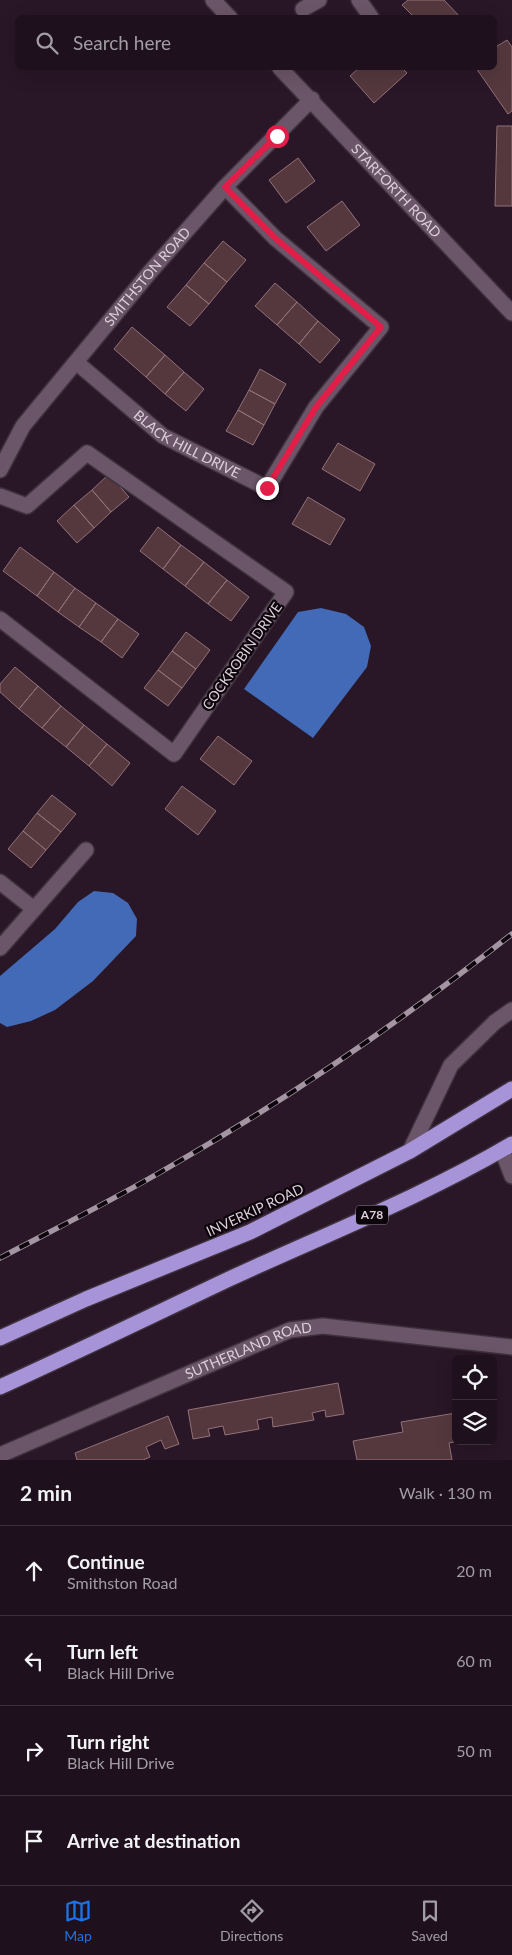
<!DOCTYPE html>
<html lang="en">
<head>
<meta charset="utf-8">
<style>
	:root { --surface:#1f101d; --page:#2c1e2a; --text:#f1f3f6; --muted:#a19da4; --line:#3c303b; --accent:#1a73e8 }
	body { margin:0; font-family:Lato,sans-serif; background:var(--page); color:var(--text) }
	.controls { position:absolute; right:15px; bottom:15px; display:grid; overflow:hidden; border-radius:8px; box-shadow:0 5px 20px #0002 }
	.controls button { width:45px; height:45px; display:grid; place-items:center; padding:0; border:0; border-bottom:1px solid var(--line); background:var(--surface); color:var(--text); font:25px sans-serif }
	.stop { position:absolute; width:15px; height:15px; margin:-11px; border:4px solid #e11d48; border-radius:50%; background:#fff }
	.stop.end { background:#e11d48; border-color:#fff; box-shadow:0 1px 5px #0008 }
	.list { margin:0; padding:0; list-style:none }
	h2 { display:flex; justify-content:space-between; align-items:center; height:65px; margin:0; padding:0 20px; font-size:21px }
	h2 small { font-size:16px; font-weight:400; color:var(--muted) }
	.list li { display:grid; grid-template-columns:32px 1fr auto; gap:15px; align-items:center; box-sizing:border-box; height:90px; padding:0 20px; border-top:1px solid var(--line) }
	.list b { display:block; font-size:19px; white-space:nowrap }
	.list p { margin:0; font-size:16px; white-space:nowrap; color:var(--muted) }
	.list em { font-size:16px; font-style:normal; color:var(--muted) }
	.icon { flex:none; width:28px; height:28px; fill:none; stroke:currentColor; stroke-width:2; stroke-linecap:round; stroke-linejoin:round }
	.map { position:relative; flex:none; width:512px; height:1460px; overflow:hidden }
	.search { position:absolute; background:var(--surface); box-shadow:0 5px 20px #0002; left:15px; right:15px; top:15px; height:55px; display:flex; align-items:center; gap:12px; box-sizing:border-box; padding:0 18px; border-radius:8px; color:var(--muted); font-size:19px }
	.sheet { height:425px; background:var(--surface) }
	nav { display:flex; justify-content:space-around; align-items:center; box-sizing:border-box; height:70px; border-top:1px solid var(--line); background:var(--surface); font-size:14px; color:var(--muted) }
	nav a { display:grid; justify-items:center; gap:2px }
	nav .on { color:var(--accent) }
	.map>svg:first-child { display:block }
	.water { fill:#426ab6 }
	.building { fill:#54383e; stroke:#927278 }
	.lines { fill:none; stroke-linecap:round; stroke-linejoin:round }
	.lane-casing { stroke:#3e303c; stroke-width:18 }
	.street-casing { stroke:#3e303c; stroke-width:18 }
	.highway-casing { stroke:#3e303c; stroke-width:18 }
	.lane { stroke:#6b5568; stroke-width:15 }
	.street { stroke:#6b5568; stroke-width:15 }
	.highway { stroke:#a693d8; stroke-width:15 }
	.rail-casing { stroke:#a495a2; stroke-width:5.5 }
	.rail { stroke:#0d050c; stroke-width:4; stroke-dasharray:11; stroke-linecap:butt }
	.route { stroke:#e11d48; stroke-width:6 }
	.labels { text-anchor:middle; stroke-width:4.5; stroke-linejoin:round; paint-order:stroke }
	.shield { fill:#0d050c; stroke:#9e929c; stroke-width:1 }
	.shield-label { font-size:12px; font-weight:bold; fill:#dccfda }
	.street-label { font-size:14px; fill:#dccfda; stroke:#0d050c }
</style>
</head>
<body>
<div class="map">
<svg width="512" height="1460" viewBox="0 0 512 1460">
	<rect width="100%" height="100%" fill="#291627"/>
	<path class="water" d="M321 608 346 614 364 627 371 646 367 667 313 738 244 689 298 612Z
		M94 891 113 893 128 903 137 919 136 936 93 981 55 1010 31 1021 7 1027 0 1023V976L55 929 78 902Z"/>
	<path class="building" d="M408 0H444L461 18H415L402 5Z
		M507 40 512 47V111L508 114 476 68H494V48Z
		M359 68H402L407 73 374 103 350 76Z
		M497 126H512V206H495Z
		M298 158 315 181 286 203 269 180Z
		M342 201 360 225 326 251 307 227Z
		M223 241 246 260 227 282 204 263Z
		M204 263 227 282 209 304 186 285Z
		M275 283 297 302 277 325 255 306Z
		M186 285 209 304 190 326 167 307Z
		M297 302 318 321 299 344 277 325Z
		M318 321 340 340 320 363 299 344Z
		M132 327 165 355 146 377 114 349Z
		M165 355 184 372 165 394 146 377Z
		M260 369 286 384 275 404 249 390Z
		M184 372 204 389 186 411 165 394Z
		M249 390 275 404 264 425 238 410Z
		M238 410 264 425 253 445 226 431Z
		M338 443 375 464 360 491 322 469Z
		M109 474 129 497 111 512 92 490Z
		M92 490 111 512 94 528 74 505Z
		M308 497 345 519 330 545 292 524Z
		M74 505 94 528 77 543 57 521Z
		M158 527 181 545 163 569 140 551Z
		M181 545 204 562 185 586 163 569Z
		M20 547 54 572 37 596 3 571Z
		M204 562 227 580 208 604 185 586Z
		M54 572 75 588 58 612 37 596Z
		M227 580 249 597 231 621 208 604Z
		M75 588 96 603 79 627 58 612Z
		M96 603 118 619 101 642 79 627Z
		M118 619 139 634 122 658 101 642Z
		M186 632 210 650 196 669 172 651Z
		M172 651 196 669 182 688 158 670Z
		M15 667 38 686 19 709 0 692V684Z
		M158 670 182 688 168 706 144 688Z
		M38 686 61 706 42 728 19 709Z
		M61 706 84 725 66 747 42 728Z
		M84 725 107 744 89 766 66 747Z
		M218 736 252 761 234 785 200 759Z
		M107 744 130 763 112 786 89 766Z
		M182 786 216 811 198 835 165 809Z
		M52 795 76 814 61 832 37 813Z
		M37 813 61 832 46 850 23 831Z
		M23 831 46 850 31 868 8 849Z
		M338 1383 344 1414 326 1417 325 1410 312 1413 314 1420 273 1427 272 1417 257 1420 259 1429 225 1435 223 1426 208 1429 210 1436 193 1439 188 1410Z
		M456 1413V1441H458L449 1443 452 1460H357L353 1441 403 1432 401 1422Z
		M168 1416 179 1444 165 1449 161 1440 146 1447 150 1457 143 1460H77L75 1453Z"/>
	<g class="lines">
		<g class="lane-casing">
			<path id="lane" d="M502 1150 512 1176"/>
		</g>
		<g class="street-casing">
			<g id="street">
				<path d="M213 0 230 18"/>
				<path d="M359 0 371 17"/>
				<path d="M303 9 319 0"/>
				<path id="s1" d="M280 68 512 313"/>
				<path id="s2" d="M76 362 163 436 267 488 316 407 381 327 275 238 225 187"/>
				<path id="s3" d="M0 470 23 426 150 272 225 187 312 99"/>
				<path d="M0 496 27 506 87 453 286 592 174 754 0 619"/>
				<path d="M0 882 34 909"/>
				<path d="M0 948 86 850"/>
				<path d="M410 1151 451 1065 495 1022 512 1010"/>
				<path id="s4" d="M0 1455 290 1330 323 1326 512 1347"/>
			</g>
		</g>
		<g class="highway-casing">
			<path id="highway" d="M0 1338 86 1299 250 1232 410 1151 512 1089
				M0 1387C77 1352 153 1315 229 1279 324 1235 422 1197 512 1144"/>
		</g>
		<use href="#lane" class="lane"/>
		<use href="#street" class="street"/>
		<use href="#highway" class="highway"/>
		<g class="rail-casing">
			<path id="rail" d="M0 1258C57 1228 115 1199 171 1166 290 1098 404 1019 512 934"/>
		</g>
		<use href="#rail" class="rail"/>
	</g>
	<g class="lines">
		<path class="route" d="M267 488 316 407 381 327 275 238 225 187 277 136"/>
	</g>
	<g class="labels">
		<rect class="shield" x="356" y="1205.5" width="32" height="19" rx="4"/>
		<g class="shield-label">
			<text x="372" y="1219">A78</text>
		</g>
		<g class="street-label">
			<text dy="5" stroke="none"><textPath href="#s1" startOffset="169">STARFORTH ROAD</textPath></text>
			<text dy="5" stroke="none"><textPath href="#s3" startOffset="244">SMITHSTON ROAD</textPath></text>
			<text dy="5" stroke="none"><textPath href="#s2" startOffset="139">BLACK HILL DRIVE</textPath></text>
			<text transform="translate(242 656) rotate(-55)" y="5">COCKROBIN DRIVE</text>
			<text transform="translate(255 1210) rotate(-25)" y="5">INVERKIP ROAD</text>
			<text dy="5" stroke="none"><textPath href="#s4" startOffset="270">SUTHERLAND ROAD</textPath></text>
		</g>
	</g>
</svg>
<div class="controls">
<button><svg class="icon" aria-label="locate" viewBox="0 0 24 24"><circle cx="12" cy="12" r="6"/><path d="M12 2v4M12 18v4M2 12h4M18 12h4"/></svg></button>
<button><svg class="icon" aria-label="layers" viewBox="0 0 24 24"><path d="M12 4l9 5-9 5-9-5zM3 14l9 5 9-5"/></svg></button>
</div>
<div class="stop" style="left:277px;top:136px"></div>
<div class="stop end" style="left:267px;top:488px"></div>
<div class="search"><svg class="icon" aria-label="search" viewBox="0 0 24 24"><circle cx="10" cy="10" r="6"/><path d="M15 15l6 6"/></svg>Search here</div>
</div>
<section class="sheet">
<h2>2 min<small>Walk · 130 m</small></h2>
<ul class="list">
<li><svg class="icon" aria-label="ahead" viewBox="0 0 24 24"><path d="M12 20V5M6 11l6-6 6 6"/></svg><div><b>Continue</b><p>Smithston Road</p></div><em>20 m</em></li>
<li><svg class="icon" aria-label="left" viewBox="0 0 24 24"><path d="M17 20v-9H6M10 6l-5 5 5 5"/></svg><div><b>Turn left</b><p>Black Hill Drive</p></div><em>60 m</em></li>
<li><svg class="icon" aria-label="right" viewBox="0 0 24 24"><path d="M7 20v-9h11M14 6l5 5-5 5"/></svg><div><b>Turn right</b><p>Black Hill Drive</p></div><em>50 m</em></li>
<li><svg class="icon" aria-label="arrive" viewBox="0 0 24 24"><path d="M6 21V4h12l-3 4 3 4H6"/></svg><div><b>Arrive at destination</b></div></li>
</ul>
</section>
<nav>
<a class="on"><svg class="icon" aria-label="map" viewBox="0 0 24 24"><path d="M3 6l6-2 6 2 6-2v14l-6 2-6-2-6 2zM9 4v14M15 6v14"/></svg>Map</a>
<a><svg class="icon" aria-label="directions" viewBox="0 0 24 24"><path d="M12 3l9 9-9 9-9-9zM9 14v-3h6M13 9l2 2-2 2"/></svg>Directions</a>
<a><svg class="icon" aria-label="saved" viewBox="0 0 24 24"><path d="M7 4h10v16l-5-4-5 4z"/></svg>Saved</a>
</nav>
</body>
</html>
